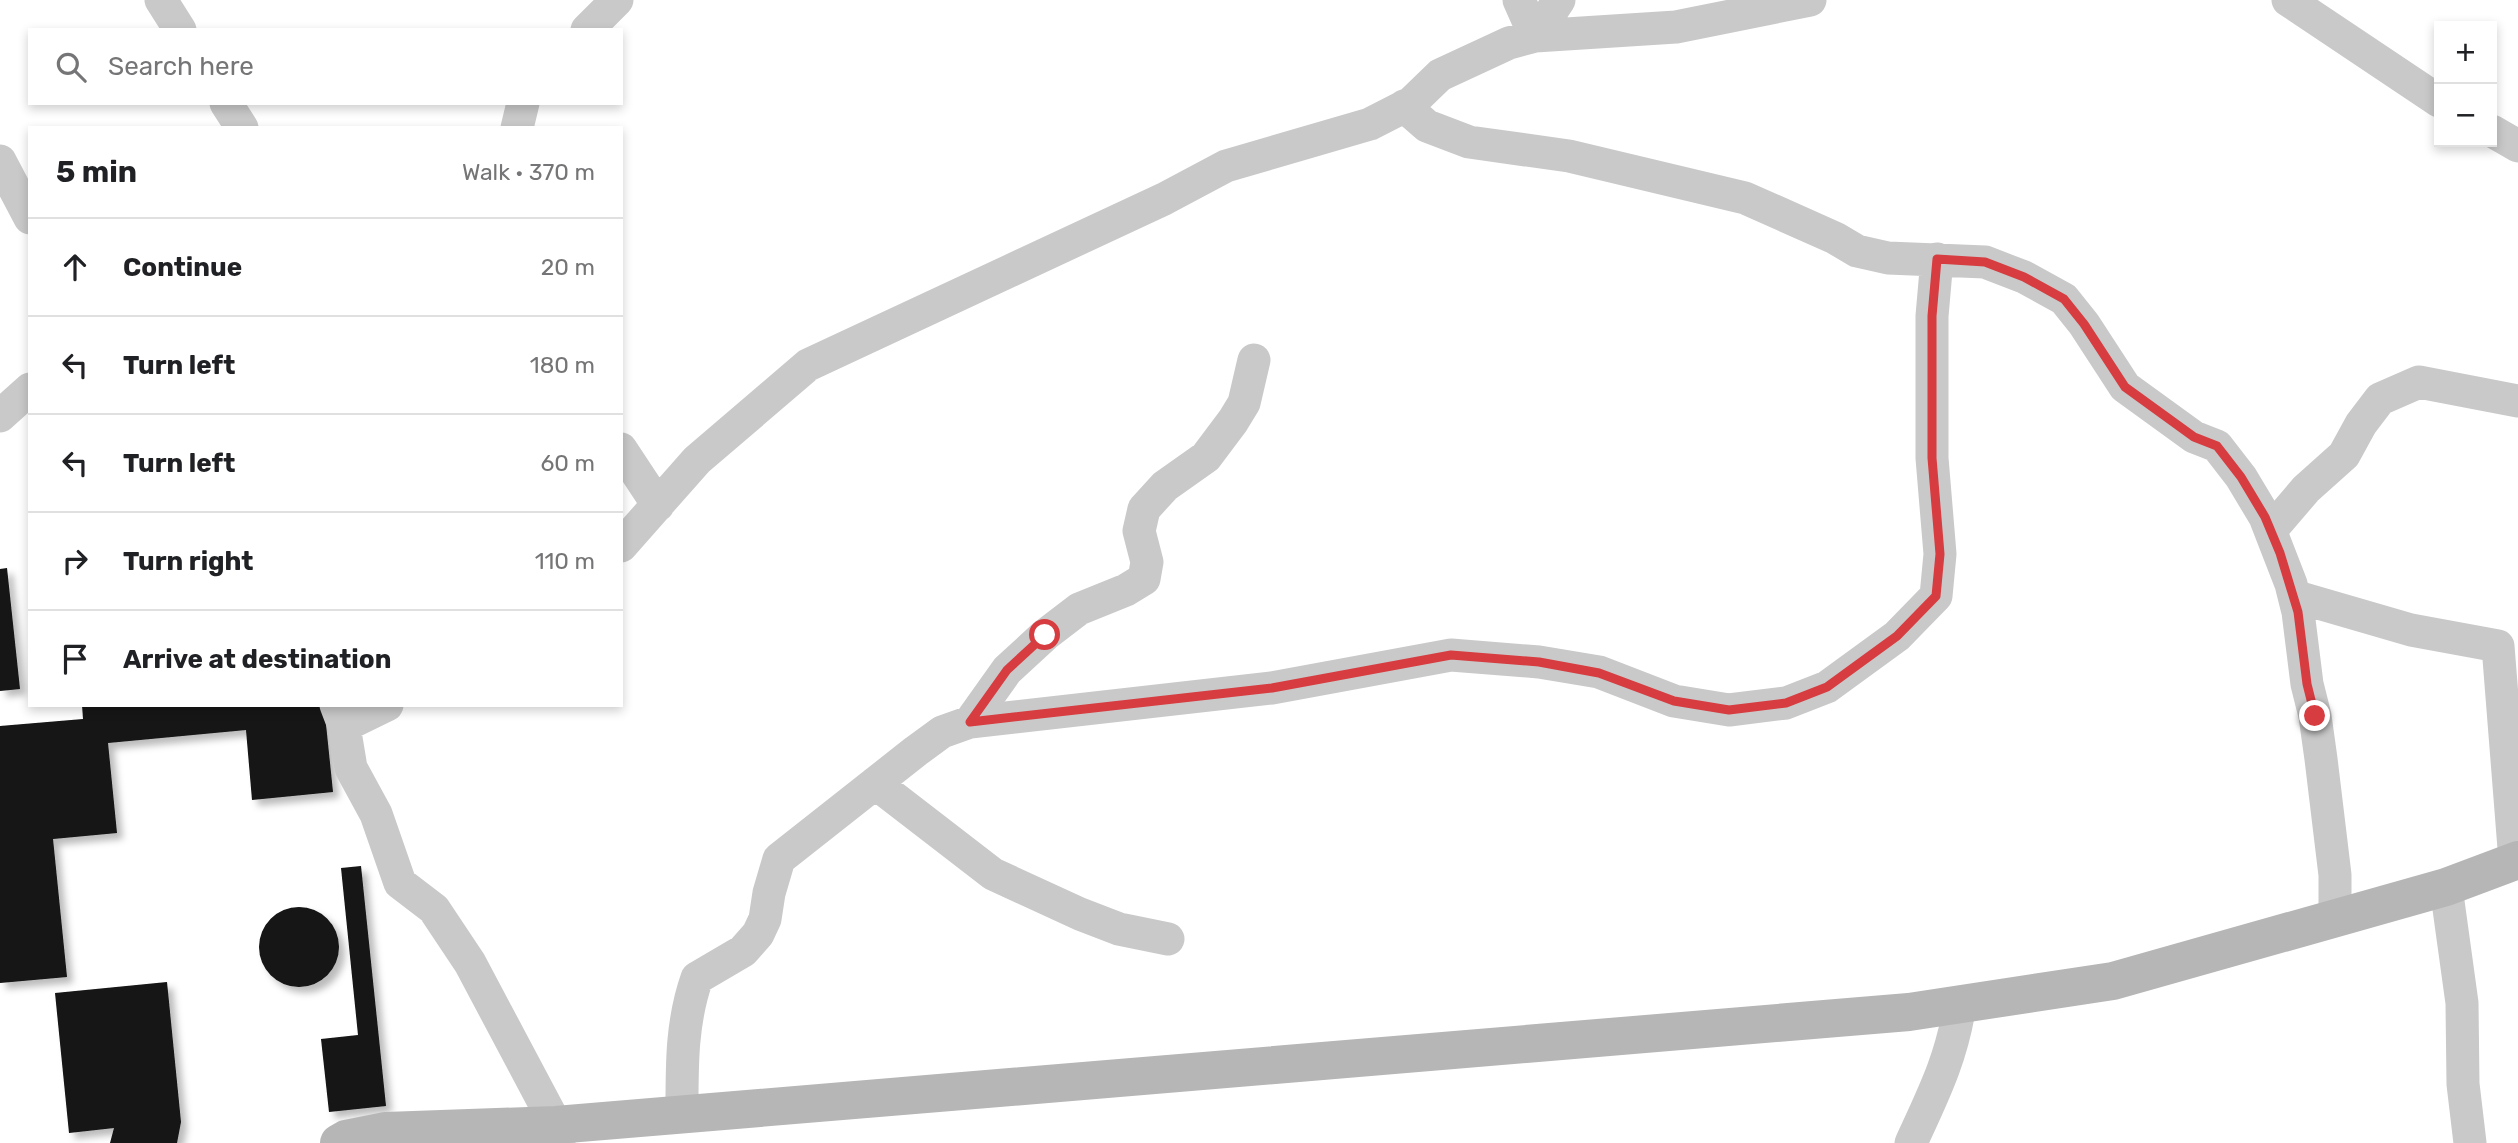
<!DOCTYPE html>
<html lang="en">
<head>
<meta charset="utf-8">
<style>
	:root { --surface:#fff; --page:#f2f2f2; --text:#202124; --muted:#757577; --line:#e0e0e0 }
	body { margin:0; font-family:Rubik,sans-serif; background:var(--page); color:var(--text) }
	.controls { position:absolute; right:21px; top:21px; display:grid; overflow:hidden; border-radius:0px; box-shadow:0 4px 10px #0003 }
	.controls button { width:63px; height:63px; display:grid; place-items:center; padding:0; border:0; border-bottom:2px solid var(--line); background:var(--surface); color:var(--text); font:35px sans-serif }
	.stop { position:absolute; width:21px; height:21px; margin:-16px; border:5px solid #d63c40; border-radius:50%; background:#fff }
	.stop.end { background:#d63c40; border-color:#fff; box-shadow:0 2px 7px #0008 }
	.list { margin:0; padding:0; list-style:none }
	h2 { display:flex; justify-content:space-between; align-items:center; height:91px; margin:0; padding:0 28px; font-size:30px }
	h2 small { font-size:23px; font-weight:400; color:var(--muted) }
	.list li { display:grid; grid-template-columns:46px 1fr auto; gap:21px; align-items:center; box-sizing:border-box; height:98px; padding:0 28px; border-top:2px solid var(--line) }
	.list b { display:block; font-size:26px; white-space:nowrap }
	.list em { font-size:23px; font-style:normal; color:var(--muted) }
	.icon { flex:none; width:38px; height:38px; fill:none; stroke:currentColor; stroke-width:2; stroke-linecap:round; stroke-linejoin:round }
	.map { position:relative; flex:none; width:2518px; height:1143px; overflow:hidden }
	.search { position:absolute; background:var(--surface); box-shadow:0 4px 10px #0003; left:28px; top:28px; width:595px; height:77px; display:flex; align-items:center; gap:18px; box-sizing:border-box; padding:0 24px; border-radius:0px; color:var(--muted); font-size:26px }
	.panel { position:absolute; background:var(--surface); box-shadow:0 4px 10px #0003; left:28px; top:126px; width:595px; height:581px; border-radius:0px }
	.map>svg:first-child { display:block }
	.building { fill:#131313; filter:url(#shadow) }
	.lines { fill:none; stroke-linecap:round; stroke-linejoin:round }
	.street { stroke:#c9c9c9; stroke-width:33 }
	.secondary { stroke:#b6b6b6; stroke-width:38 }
	.route { stroke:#d63c40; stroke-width:9 }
</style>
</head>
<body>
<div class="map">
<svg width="2518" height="1143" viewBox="0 0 2518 1143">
	<defs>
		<filter id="shadow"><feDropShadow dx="6" dy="6" stdDeviation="3.5" flood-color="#0004"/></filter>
	</defs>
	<rect width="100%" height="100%" fill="#fff"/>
	<path class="building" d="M7 568 20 689 0 691V569Z
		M82 705H324L333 792 252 800 246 730 108 743 117 833 53 839 67 977 0 983V726L83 719Z
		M361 866 386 1106 329 1112 321 1039 358 1035 341 868Z
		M259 947a40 40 0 1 1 80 0a40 40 0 1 1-80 0Z
		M167 982 181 1122 177 1143H110L114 1128 69 1133 55 993Z"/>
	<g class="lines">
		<path class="street" d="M161 0 180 30
			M1519 0 1535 36 1676 27 1810 0
			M2288 0 2439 101
			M587 30 617 0
			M226 103 242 128
			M1404 106 1427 126 1469 142 1569 156 1745 198 1835 238 1857 251 1888 258 1985 262 2024 277 2064 299 2084 324 2125 387 2194 437 2217 446 2241 477 2265 517 2291 584 2298 612 2307 684 2315 716 2321 759 2335 875V919
			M517 128 523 103
			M2492 131 2518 146
			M0 161 30 218
			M0 416 30 389
			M621 449 658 505
			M2271 530 2306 489 2344 455 2361 424 2380 399 2419 382 2518 401
			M621 546 697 460 808 365 1164 199 1226 166 1370 124 1411 103 1440 75 1509 43 1535 36 1559 0
			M2294 596 2411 630 2498 646 2515 861
			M336 705 344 726 351 768 376 814 400 883 434 909 470 963 556 1125 559 1143
			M970 722 1272 688 1451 655 1539 662 1599 672 1674 701 1729 710 1786 703 1827 687 1897 636 1936 596 1940 554 1932 458V316L1937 259
			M344 726 387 705
			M875 783 993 874 1080 914 1119 929 1168 939
			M2446 887 2462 1003 2463 1084 2470 1143
			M682 1115C682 1068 681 1023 697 978L743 951 758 934 765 919 769 893 779 859 916 751 942 732 970 722 1007 670 1045 635 1079 609 1126 590 1144 579 1147 562 1139 531 1144 509 1165 486 1206 457 1233 421 1244 403 1254 360
			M1911 1143C1933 1095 1952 1058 1960 1004"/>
		<path class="secondary" d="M339 1143 346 1139 386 1131 556 1125 1909 1012 2113 981 2446 887 2518 860"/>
	</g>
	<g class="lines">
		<path class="route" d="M1045 635 1007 670 970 722 1272 688 1451 655 1539 662 1599 673 1674 701 1729 710 1786 703 1827 687 1897 636 1936 596 1940 554 1932 458V316L1937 259 1985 262 2024 277 2064 299 2084 324 2125 387 2194 437 2217 446 2241 477 2265 517 2280 553 2298 612 2307 684 2315 716"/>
	</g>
</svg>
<div class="controls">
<button>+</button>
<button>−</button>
</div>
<div class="stop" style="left:1045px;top:635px"></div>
<div class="stop end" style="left:2315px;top:716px"></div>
<div class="search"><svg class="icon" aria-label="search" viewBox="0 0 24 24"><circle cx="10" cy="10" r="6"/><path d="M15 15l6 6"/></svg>Search here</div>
<section class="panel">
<h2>5 min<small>Walk · 370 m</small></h2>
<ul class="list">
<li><svg class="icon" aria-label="ahead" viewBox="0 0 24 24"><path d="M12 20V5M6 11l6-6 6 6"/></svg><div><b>Continue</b></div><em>20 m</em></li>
<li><svg class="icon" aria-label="left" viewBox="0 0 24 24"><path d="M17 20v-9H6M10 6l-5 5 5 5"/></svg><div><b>Turn left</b></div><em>180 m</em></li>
<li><svg class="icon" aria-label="left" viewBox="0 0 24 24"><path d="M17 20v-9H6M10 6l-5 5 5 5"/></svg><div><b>Turn left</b></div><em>60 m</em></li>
<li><svg class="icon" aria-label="right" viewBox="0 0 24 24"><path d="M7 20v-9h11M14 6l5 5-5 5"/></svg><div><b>Turn right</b></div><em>110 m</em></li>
<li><svg class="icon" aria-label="arrive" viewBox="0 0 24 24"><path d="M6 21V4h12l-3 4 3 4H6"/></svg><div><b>Arrive at destination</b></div></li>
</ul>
</section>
</div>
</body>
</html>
